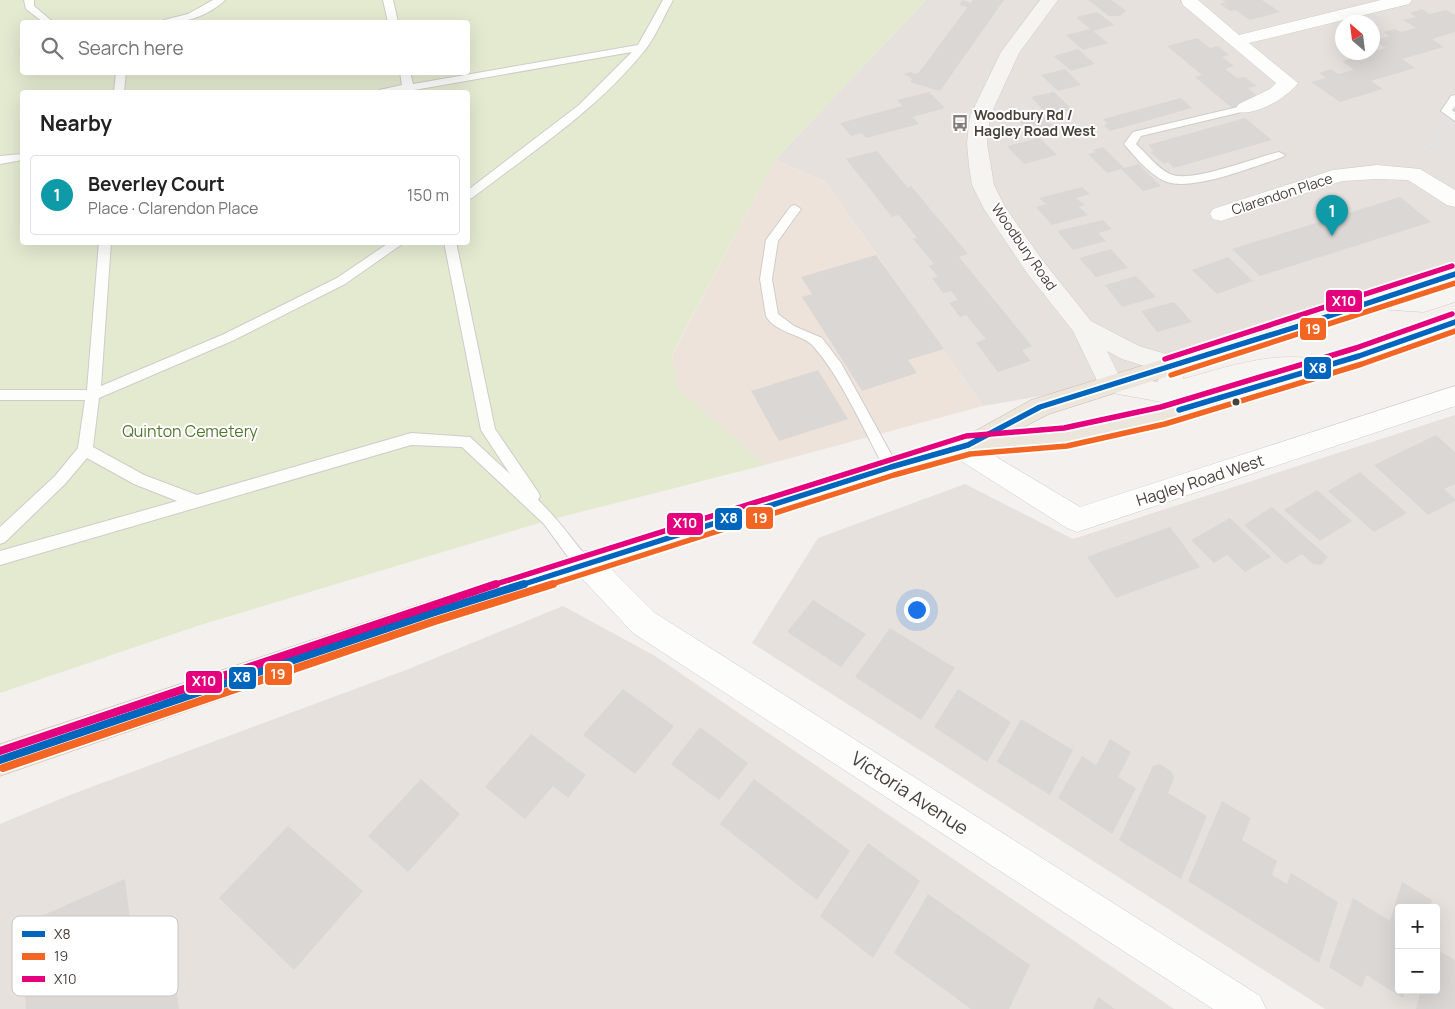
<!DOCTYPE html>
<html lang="en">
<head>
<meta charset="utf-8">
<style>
	:root { --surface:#fff; --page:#f6f6f6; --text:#222; --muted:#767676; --line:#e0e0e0; --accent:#1a73e8 }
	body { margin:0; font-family:Manrope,sans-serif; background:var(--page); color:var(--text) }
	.controls { position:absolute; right:15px; bottom:15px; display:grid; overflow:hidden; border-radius:5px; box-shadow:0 5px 20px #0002 }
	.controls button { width:45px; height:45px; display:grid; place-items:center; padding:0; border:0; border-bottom:1px solid var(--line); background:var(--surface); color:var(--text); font:25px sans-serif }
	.compass { position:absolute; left:1335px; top:15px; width:45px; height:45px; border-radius:50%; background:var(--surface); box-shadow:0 5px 20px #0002; rotate:332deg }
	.you { position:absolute; left:916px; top:609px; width:18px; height:18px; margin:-12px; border:4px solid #fff; border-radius:50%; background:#1a73e8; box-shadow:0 0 0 8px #1a73e833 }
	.badge { display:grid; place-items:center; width:32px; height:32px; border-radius:50%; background:var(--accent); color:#fff; font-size:16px; font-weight:700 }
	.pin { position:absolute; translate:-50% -41px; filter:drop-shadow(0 1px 2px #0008) }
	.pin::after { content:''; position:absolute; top:26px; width:18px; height:15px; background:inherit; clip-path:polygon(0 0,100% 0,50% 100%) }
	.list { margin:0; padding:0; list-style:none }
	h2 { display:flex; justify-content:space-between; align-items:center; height:65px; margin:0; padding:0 20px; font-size:21px }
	h2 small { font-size:16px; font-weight:400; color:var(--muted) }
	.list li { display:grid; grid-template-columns:32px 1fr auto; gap:15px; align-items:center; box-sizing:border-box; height:80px; margin:0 10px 10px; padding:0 10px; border:1px solid var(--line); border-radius:5px }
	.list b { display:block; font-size:19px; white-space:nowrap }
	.list p { margin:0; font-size:16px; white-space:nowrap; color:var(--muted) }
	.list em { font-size:16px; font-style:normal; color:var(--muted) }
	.icon { flex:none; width:28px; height:28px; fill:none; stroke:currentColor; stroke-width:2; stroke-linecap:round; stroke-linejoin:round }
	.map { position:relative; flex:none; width:1455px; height:1009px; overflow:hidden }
	.search { position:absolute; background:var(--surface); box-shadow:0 5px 20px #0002; left:20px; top:20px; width:450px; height:55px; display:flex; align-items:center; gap:12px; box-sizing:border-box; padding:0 18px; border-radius:5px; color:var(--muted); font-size:19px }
	.panel { position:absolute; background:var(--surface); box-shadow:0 5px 20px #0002; left:20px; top:90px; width:450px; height:155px; border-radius:5px }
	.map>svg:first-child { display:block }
	.residential { fill:#e6e1dc; fill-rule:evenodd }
	.commercial { fill:#ede3db }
	.green { fill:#e3ead0; fill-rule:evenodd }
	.parking { fill:#e4e1de }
	.building { fill:#dbd7d4 }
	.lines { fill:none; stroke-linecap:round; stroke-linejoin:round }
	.lane-casing { stroke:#cfccc9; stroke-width:2 }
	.street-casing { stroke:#cfccc9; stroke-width:1 }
	.secondary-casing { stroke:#d1ccc5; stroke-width:1 }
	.highway-casing { stroke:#c8baab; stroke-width:1 }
	.lane { fill:#fdfdfc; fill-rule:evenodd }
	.street { fill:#fdfdfc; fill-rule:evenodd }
	.secondary { fill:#f6f4f1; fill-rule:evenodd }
	.highway { fill:#ece5dc; fill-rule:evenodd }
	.bus-1-far1-casing { stroke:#fff; stroke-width:9 }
	.bus-1-casing { stroke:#fff; stroke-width:11 }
	.bus-2-far1-casing { stroke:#fff; stroke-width:9 }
	.bus-2-casing { stroke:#fff; stroke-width:11 }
	.bus-3-far1-casing { stroke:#fff; stroke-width:9 }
	.bus-3-casing { stroke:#fff; stroke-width:11 }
	.bus-1-far1 { stroke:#0065bd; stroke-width:5.5 }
	.bus-1 { stroke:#0065bd; stroke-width:8 }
	.bus-2-far1 { stroke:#f26522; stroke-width:5.5 }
	.bus-2 { stroke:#f26522; stroke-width:8 }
	.bus-3-far1 { stroke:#e5007d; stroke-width:5.5 }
	.bus-3 { stroke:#e5007d; stroke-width:8 }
	.bus-dot { fill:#484139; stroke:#fff; stroke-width:2 }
	.labels { text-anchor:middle; stroke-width:4; stroke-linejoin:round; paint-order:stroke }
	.far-poi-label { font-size:14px; font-weight:bold; fill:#484139; stroke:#fff; text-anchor:start }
	.far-street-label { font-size:14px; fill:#484139; stroke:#fff }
	.park-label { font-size:16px; fill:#537730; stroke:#fff }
	.street-label { font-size:16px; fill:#484139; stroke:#fff }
	.near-street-label { font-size:19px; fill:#484139; stroke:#fff }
	.key { fill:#fff; stroke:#c8c6c4; stroke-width:1 }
	.key-label { font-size:14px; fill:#484139 }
	.line-badge { stroke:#fff; stroke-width:2 }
	.badge-label { font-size:14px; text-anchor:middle; font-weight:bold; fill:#fff }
</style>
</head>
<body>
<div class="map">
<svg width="1455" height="1009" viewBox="0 0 1455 1009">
	<rect width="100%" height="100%" fill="#f3f0ed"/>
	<path class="residential" d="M926 0H1455V108L1424 148 1455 162V274L1111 384 983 406 825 181 775 160ZM1342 22H1372V52H1342Z
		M1455 415V1009H1325L752 643 818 538 965 484 1073 539ZM1399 908H1436V990H1399Z
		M563 606 655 656 1174 1009H0V824L70 795 406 670Z"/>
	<path class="commercial" d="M775 160 825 181 983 406 765 465 677 388 672 355Z"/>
	<path class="green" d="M0 0H926L775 160 672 354 677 388 765 465 549 520 200 625 0 693ZM22 22H468V72H22ZM22 92H468V242H22Z"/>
	<path class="parking" d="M1455 108V162L1424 148Z"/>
	<path class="building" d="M962 0 971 3 973 0H1004L940 91 910 82 912 79 904 74 910 72 917 74 924 66 966 9 967 7 959 5Z
		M1088 0H1112L1126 11 1120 16H1109Z
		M1222 0H1262L1280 12 1250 20 1236 10 1230 11 1220 4 1225 2Z
		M1422 9 1430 14 1446 10 1455 15V32L1432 39 1444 47 1402 59 1415 68 1371 81 1383 89 1340 102 1311 82 1326 78 1319 73 1331 69 1338 74 1354 70 1342 61 1357 57 1351 52H1372L1386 48 1374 41 1389 36 1383 32 1395 29 1401 32 1416 28 1403 20 1416 17 1410 13Z
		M1097 12 1114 25 1093 31 1108 43 1083 50 1066 35 1090 29 1076 17Z
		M1197 38 1210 48 1218 46 1229 55 1222 57 1234 66 1225 69 1237 78 1245 77 1257 86 1248 88 1262 100 1232 108 1195 77 1202 75 1167 46Z
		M1078 49 1095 64 1071 71 1054 56Z
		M1065 69 1081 85 1058 91 1041 75Z
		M929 92 945 108 913 117 919 124 866 138 862 133 851 136 840 123 902 106 897 100Z
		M1054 92 1072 109 1048 115 1031 97Z
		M1181 98 1192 108 1110 131 1104 125 1108 124 1103 119Z
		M1043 115 1060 133 1040 138 1057 155 1024 164 1007 146 1035 139 1019 121Z
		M1245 118 1272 140 1174 168 1168 162 1164 164 1150 152 1154 151 1148 145Z
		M1103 147 1124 168 1138 164 1161 186 1143 191 1121 169 1107 173 1088 154 1096 152 1093 150Z
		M877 151 908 188 911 186 968 254 959 257 1032 346 1022 350 1031 361 998 372 976 343 986 339 966 315 960 317 949 303 958 300 951 291 943 293 932 278 938 277 929 266 934 264 913 239 917 238 899 215 892 217 846 159Z
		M1082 187 1090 194 1076 198 1085 205 1079 207 1088 215 1052 225 1036 207 1046 204 1039 198Z
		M1400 197 1431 222 1260 276 1232 249Z
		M1103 220 1112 229 1098 233 1106 241 1073 250 1057 231Z
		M1111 249 1128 268 1096 277 1079 258Z
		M876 255 944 349 908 360 917 373 862 391 802 297 812 294 801 277Z
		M1228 257 1253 281 1217 294 1192 270Z
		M1136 276 1156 297 1122 307 1105 285Z
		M1174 302 1192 322 1157 332 1141 311Z
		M818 370 848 419 779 441 751 391Z
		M1436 435 1455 452V484L1444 489 1455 499V501L1428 515 1374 465Z
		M1360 472 1407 513 1374 532 1328 491Z
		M1317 490 1352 521 1320 541 1284 510Z
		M1272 507 1328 557 1321 565 1313 564 1302 554 1286 564 1244 525Z
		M1230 518 1271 557 1245 572 1227 555 1214 563 1191 540Z
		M1170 527 1200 567 1116 598 1087 557Z
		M813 600 866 634 841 667 787 632Z
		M890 628 955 668 921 720 855 677Z
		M623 689 674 726 635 774 583 735Z
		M958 689 1011 722 987 762 934 727Z
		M1021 719 1073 750 1050 795 997 762Z
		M700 727 748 763 719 800 671 764Z
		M531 734 586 775 568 798 553 786 525 819 485 787Z
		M1110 739 1131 752 1118 777 1136 788 1112 834 1058 798 1082 756 1096 765Z
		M1160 764 1172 772 1174 778 1168 793 1207 816 1181 879 1119 840 1153 766Z
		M421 779 460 814 408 872 368 836Z
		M754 779 850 851 817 900 720 824Z
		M1222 801 1251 818 1242 840 1277 861 1272 875 1287 884 1291 873 1338 902 1319 963 1188 881Z
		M288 826 363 891 294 970 219 898Z
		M868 843 920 881 873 958 820 916Z
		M125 879 133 944 168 928 179 1009H26L21 925Z
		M1402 882 1432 900 1430 908H1399V990H1405L1403 998 1366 975 1362 988 1329 967 1353 898 1390 921Z
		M928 894 1030 965 1009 1009H971L894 953Z
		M1436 949 1455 960V1009H1416L1421 990H1436Z
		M1098 997 1115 1009H1093Z"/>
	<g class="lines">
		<g class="lane-casing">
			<path id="lane" d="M24 0H34V6L53 22H43L26 9Z
				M213 0H225C210 15 182 25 162 22L164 20 188 14Z
				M383 0H393L398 22H388Z
				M663 0H673C664 16 656 36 645 50 598 109 532 152 472 198L468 199V190L579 105 632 52 414 90V92H378L379 90 402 85 400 72H410L413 84 638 45Z
				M116 72H126L124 92H114Z
				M1455 95V106L1452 110 1455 113V121L1441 111 1451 96Z
				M1246 105 1250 106 1251 108 1250 110 1141 136 1136 144C1147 154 1157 168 1170 174 1191 184 1256 157 1279 152L1285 155 1283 157C1255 166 1194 191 1167 182 1151 176 1135 157 1124 144L1133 132Z
				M22 154V160L0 164V156Z
				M795 205 801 209 778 241 772 279 778 314 794 326 822 338 841 363 896 463 898 467 896 471 891 473 886 471C865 433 842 379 814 347 804 334 776 334 766 316L760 279 766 240 791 206Z
				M99 242H111L101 386 222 335 337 278 390 242H405L345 284 232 341 99 398 93 447 144 475 197 495 411 433 470 437 510 474 481 430 444 242H456L495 429 538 492 540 496 538 500C554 515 567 532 580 549 585 554 591 557 594 563L592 568 586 570 571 561 544 524 462 447 411 445 0 565V551L177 501 134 484 87 458 65 484 5 542 0 544V527L55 476 78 448 85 400H0V390H87Z"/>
		</g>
		<g class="street-casing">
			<path id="street" d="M1181 0H1198L1239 35 1381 0H1412L1409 4 1249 43 1298 83C1288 97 1256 116 1239 112L1236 108 1239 104 1270 89 1276 83 1183 5Z
				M1377 165 1420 169 1455 190V207L1447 205 1408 180 1377 179 1342 181 1221 221 1213 219 1210 214 1213 209 1333 170Z
				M1455 386V406L1077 532 1067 528 950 454 946 447 950 440 959 437 968 440 1080 507Z
				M586 551 596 554 655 613 1260 996 1266 1009H1213L633 633 576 572 572 563 576 554Z"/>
		</g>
		<g class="secondary-casing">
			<path id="secondary" d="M1040 0H1058L1019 53 990 116 987 143 994 185 1005 207 1043 261 1091 321 1139 346 1183 359 1186 366 1183 379C1228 367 1280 348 1326 362L1329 369 1326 376 1317 378 1264 376 1167 403 1102 391 1073 331 1027 273 984 209 972 185 969 166 967 143 970 116 1001 52ZM1107 351 1122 359 1160 371 1158 382 1119 376Z
				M1455 286V302L1424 312 1377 309 1369 307 1365 301 1369 295 1377 293 1423 296Z"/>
		</g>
		<g class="highway-casing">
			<path id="highway" d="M1455 266V282L1307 332 1049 414 1018 430 1065 427 1163 405 1352 349 1455 313V331L1368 362 1163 425 1065 447 968 455 891 478 432 626 0 776V744L432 600 891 456 968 435 1031 400 1291 320Z"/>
		</g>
		<use href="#lane" class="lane"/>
		<use href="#street" class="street"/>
		<use href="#secondary" class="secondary"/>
		<use href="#highway" class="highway"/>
		<g class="bus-1-far1-casing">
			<path id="bus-1-far1" d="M1179 410 1359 356 1455 322
				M521 585 891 467 968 445 1040 407 1299 326 1455 274"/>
		</g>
		<g class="bus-1-casing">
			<path id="bus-1" d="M0 760 432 613 524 584"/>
		</g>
		<g class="bus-2-far1-casing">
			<path id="bus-2-far1" d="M1171 375 1455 283
				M549 585 894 475 970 454 1067 446 1165 424 1362 364 1455 331"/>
		</g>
		<g class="bus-2-casing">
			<path id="bus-2" d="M3 768 435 621 553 584"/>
		</g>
		<g class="bus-3-far1-casing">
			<path id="bus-3-far1" d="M1165 359 1452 266
				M493 585 966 436 1064 428 1161 407 1356 348 1452 314"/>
		</g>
		<g class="bus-3-casing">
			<path id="bus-3" d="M0 751 496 584"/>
		</g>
		<use href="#bus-1-far1" class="bus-1-far1"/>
		<use href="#bus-1" class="bus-1"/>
		<use href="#bus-2-far1" class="bus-2-far1"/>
		<use href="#bus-2" class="bus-2"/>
		<use href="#bus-3-far1" class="bus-3-far1"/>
		<use href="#bus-3" class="bus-3"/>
	</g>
	<defs>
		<g id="bus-bare" transform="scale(1.35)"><path d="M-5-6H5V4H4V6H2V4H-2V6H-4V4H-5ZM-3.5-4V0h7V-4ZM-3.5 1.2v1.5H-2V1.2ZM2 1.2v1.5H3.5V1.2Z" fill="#847e78" stroke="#fff" stroke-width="2.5" paint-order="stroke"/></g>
	</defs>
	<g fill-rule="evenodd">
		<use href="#bus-bare" x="960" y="123"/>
	</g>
	<circle class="bus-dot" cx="1236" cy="402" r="4.5"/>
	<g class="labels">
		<g class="far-poi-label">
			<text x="974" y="120">Woodbury Rd /<tspan x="974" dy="16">Hagley Road West</tspan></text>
		</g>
		<g class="far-street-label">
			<text transform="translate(1282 194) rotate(-18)" y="5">Clarendon Place</text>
			<text transform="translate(1024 247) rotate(55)" y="5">Woodbury Road</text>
		</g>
		<g class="park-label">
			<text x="190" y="437">Quinton Cemetery</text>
		</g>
		<g class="street-label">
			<text transform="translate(1200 480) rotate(-18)" y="6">Hagley Road West</text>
		</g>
		<g class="near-street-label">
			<text transform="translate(910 793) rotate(33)" y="7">Victoria Avenue</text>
		</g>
	</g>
	<rect x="12" y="916" width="166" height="80" rx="8" class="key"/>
	<rect x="22" y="931" width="23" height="6" fill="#0065bd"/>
	<rect x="22" y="953" width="23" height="7" fill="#f26522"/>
	<rect x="22" y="976" width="23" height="6" fill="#e5007d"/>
	<g class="key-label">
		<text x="54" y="939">X8</text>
		<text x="54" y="961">19</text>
		<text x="54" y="984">X10</text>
	</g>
	<g class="line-badge">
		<rect x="1325" y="289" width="38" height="24" rx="5" fill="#e5007d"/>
		<rect x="1299" y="317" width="28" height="24" rx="5" fill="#f26522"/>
		<rect x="1303" y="356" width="29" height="24" rx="5" fill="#0065bd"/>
		<rect x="745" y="506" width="29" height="24" rx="5" fill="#f26522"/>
		<rect x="714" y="507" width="29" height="24" rx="5" fill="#0065bd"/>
		<rect x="666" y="512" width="38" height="24" rx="5" fill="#e5007d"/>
		<rect x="264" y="662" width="29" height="24" rx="5" fill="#f26522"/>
		<rect x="228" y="666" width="29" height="24" rx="5" fill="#0065bd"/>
		<rect x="185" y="670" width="38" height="24" rx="5" fill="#e5007d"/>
	</g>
	<g class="badge-label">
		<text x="1344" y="306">X10</text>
		<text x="1313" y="334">19</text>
		<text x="1318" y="373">X8</text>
		<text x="760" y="523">19</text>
		<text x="729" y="523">X8</text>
		<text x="685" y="528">X10</text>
		<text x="278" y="679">19</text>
		<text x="242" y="682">X8</text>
		<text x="204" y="686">X10</text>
	</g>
</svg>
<div class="controls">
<button>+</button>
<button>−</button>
</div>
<svg class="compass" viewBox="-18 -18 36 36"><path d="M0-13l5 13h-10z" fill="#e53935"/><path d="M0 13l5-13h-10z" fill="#767676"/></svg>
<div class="you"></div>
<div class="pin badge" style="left:1332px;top:236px;background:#0f9aa8">1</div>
<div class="search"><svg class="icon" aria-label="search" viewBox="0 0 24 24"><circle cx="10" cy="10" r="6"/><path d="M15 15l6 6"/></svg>Search here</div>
<section class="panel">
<h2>Nearby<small></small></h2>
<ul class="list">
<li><span class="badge" style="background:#0f9aa8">1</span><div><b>Beverley Court</b><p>Place · Clarendon Place</p></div><em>150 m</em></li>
</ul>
</section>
</div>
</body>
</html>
